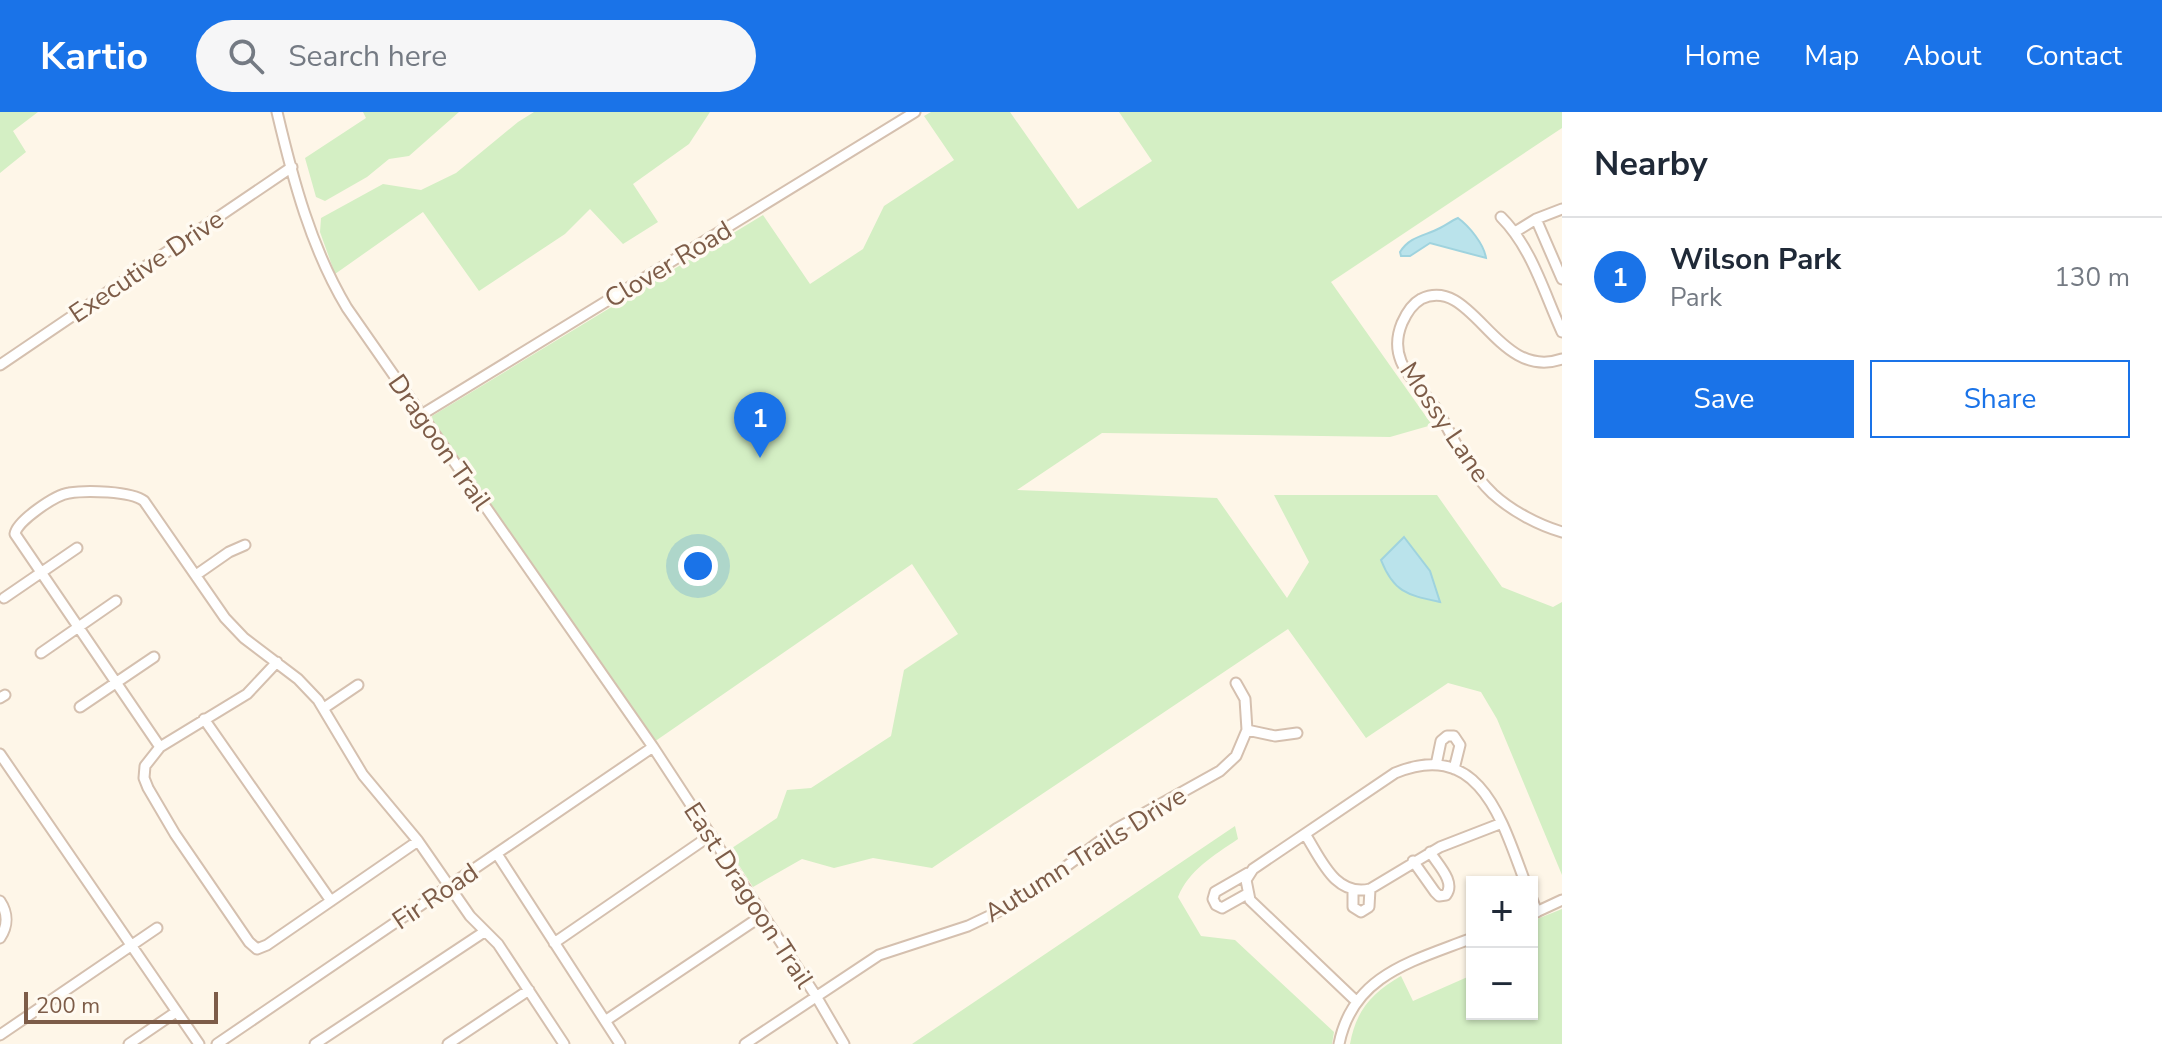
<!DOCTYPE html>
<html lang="en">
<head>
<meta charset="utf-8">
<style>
	:root { --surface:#fff; --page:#f6f6f7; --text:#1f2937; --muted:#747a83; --line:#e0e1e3; --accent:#1a73e8 }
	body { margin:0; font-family:"Nunito Sans",sans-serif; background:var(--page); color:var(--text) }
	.controls { position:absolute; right:24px; bottom:24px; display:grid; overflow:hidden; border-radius:0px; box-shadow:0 2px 6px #0004 }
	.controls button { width:72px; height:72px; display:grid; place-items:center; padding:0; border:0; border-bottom:2px solid var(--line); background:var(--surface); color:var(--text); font:40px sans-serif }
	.scale { position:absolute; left:24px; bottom:20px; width:194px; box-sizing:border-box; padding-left:8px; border:4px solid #7d5c48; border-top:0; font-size:22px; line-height:28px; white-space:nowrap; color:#7d5c48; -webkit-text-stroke:6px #fffaf1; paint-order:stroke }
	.you { position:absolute; left:698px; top:454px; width:28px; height:28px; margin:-20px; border:6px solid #fff; border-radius:50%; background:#1a73e8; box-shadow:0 0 0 12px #1a73e833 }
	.badge { display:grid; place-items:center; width:52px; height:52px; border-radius:50%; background:var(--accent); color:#fff; font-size:26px; font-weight:700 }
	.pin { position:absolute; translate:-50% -66px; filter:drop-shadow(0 2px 4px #0008) }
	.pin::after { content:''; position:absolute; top:42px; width:28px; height:24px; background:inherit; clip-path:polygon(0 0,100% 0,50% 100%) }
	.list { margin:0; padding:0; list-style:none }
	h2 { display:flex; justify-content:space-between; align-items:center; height:104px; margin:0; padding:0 32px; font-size:34px }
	h2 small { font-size:26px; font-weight:400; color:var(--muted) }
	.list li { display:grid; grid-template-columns:52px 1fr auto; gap:24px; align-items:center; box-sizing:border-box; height:120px; padding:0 32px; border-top:2px solid var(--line) }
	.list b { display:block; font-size:30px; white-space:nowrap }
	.list p { margin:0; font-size:26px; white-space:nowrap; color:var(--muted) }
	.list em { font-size:26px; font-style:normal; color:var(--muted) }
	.actions { display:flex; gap:16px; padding:24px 32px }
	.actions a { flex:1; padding:18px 0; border:2px solid var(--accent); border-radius:0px; text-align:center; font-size:28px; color:var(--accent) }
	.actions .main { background:var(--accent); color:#fff }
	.icon { flex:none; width:44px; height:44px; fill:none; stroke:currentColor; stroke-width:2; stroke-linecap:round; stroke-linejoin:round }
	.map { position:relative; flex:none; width:1562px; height:932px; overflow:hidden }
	header { display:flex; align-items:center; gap:48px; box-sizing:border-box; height:112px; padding:0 40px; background:var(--accent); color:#fff }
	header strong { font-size:38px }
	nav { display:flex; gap:44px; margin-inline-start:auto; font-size:28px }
	.search { width:560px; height:72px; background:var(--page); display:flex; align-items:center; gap:20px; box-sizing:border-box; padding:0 28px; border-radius:44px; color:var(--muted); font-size:30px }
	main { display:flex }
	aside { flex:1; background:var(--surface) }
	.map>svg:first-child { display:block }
	.green { fill:#d4efc4 }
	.water { fill:#bae3eb; stroke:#9fd3de; stroke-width:2 }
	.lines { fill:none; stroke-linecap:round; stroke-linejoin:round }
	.minor-casing { stroke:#d5c0af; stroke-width:13 }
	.minor { stroke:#fff; stroke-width:9 }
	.labels { text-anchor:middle; stroke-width:7; stroke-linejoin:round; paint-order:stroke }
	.street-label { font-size:26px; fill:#7d5c48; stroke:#fffaf1 }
</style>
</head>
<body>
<header>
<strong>Kartio</strong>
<div class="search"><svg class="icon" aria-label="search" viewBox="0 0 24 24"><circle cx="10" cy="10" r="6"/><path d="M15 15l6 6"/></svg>Search here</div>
<nav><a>Home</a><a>Map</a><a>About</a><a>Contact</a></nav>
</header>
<main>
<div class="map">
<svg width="1562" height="932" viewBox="0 0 1562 932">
	<rect width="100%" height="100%" fill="#fef6e8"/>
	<path class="green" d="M0 0H38L13 19 26 40 0 61Z
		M363 0H459L409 44 389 47 367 65 325 89 316 85 305 46 366 6Z
		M534 0H710L689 32 633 72 658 110 623 132 590 97 565 122 479 179 423 100 335 162 320 120 321 106 383 72 421 78 456 61 518 10Z
		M931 0H1010L1078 97 1152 49 1119 0H1562V16L1331 170 1432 313 1390 325 1102 321 1017 378 1217 386 1287 486 1309 450 1274 383H1437L1502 475 1553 495 1562 490V763L1497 607 1481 580 1448 571 1366 626 1288 517 932 756 873 746 834 756 802 747 753 775 729 738 777 706 787 678 811 676 891 624 904 558 958 522 912 452 654 630 433 314 432 304 763 103 810 172 863 137 884 94 954 48 924 4Z
		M1235 714 1238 727C1213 744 1189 758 1178 785L1201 824 1235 828 1334 920 1332 932H912Z
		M1562 797V932H1350C1356 898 1372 881 1401 864L1413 889 1472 863V902H1532V809Z"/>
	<path class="water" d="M1458 106C1469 114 1484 132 1486 146L1430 131 1410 144H1401L1400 140C1410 124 1425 124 1440 116 1446 113 1451 109 1458 106Z
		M1404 425 1430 459 1440 490C1408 483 1394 481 1381 448Z"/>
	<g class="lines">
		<g class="minor-casing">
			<path id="minor" d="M277 0C293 68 311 136 347 196L653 635 816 884 844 932
				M1501 105C1532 136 1544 181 1562 220
				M1536 107 1562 167
				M1515 120 1536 107 1562 97
				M1562 247C1496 270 1473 162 1421 187 1412 192 1406 202 1402 211 1384 255 1425 274 1442 306 1457 334 1469 359 1493 382 1512 399 1538 413 1562 420
				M0 253 292 55
				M421 303 915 0
				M196 463 229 440 245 433
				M4 486 77 436
				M41 541 116 489
				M277 550 247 582 160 635 145 654 144 666 148 676 175 722 249 830 257 837 267 833 418 729
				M0 586 5 583
				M80 595 154 545
				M324 596 358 573
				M204 607 331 789
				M1247 618 1275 624 1297 621
				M160 635 15 422C17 409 55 383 69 381 86 378 131 379 144 389L225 506 244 526 298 567 318 588 363 663 418 729 470 804 498 832 564 932
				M0 642 199 932
				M1436 653 1441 629 1447 624H1454L1460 633 1454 657
				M1305 722C1321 747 1335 785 1370 777L1440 735 1502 711
				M497 742 620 932
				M1413 749 1435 780 1439 784 1446 783C1456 770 1438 753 1430 740
				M1353 779V795L1361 800 1369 795 1370 777
				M1247 782 1222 796 1216 793 1213 787 1215 780 1248 761
				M1532 787 1537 800
				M0 789C8 801 8 814 0 826
				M1532 802 1562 788
				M554 831 711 723
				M1357 890 1250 788 1246 768 1253 757 1395 661C1480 626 1502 709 1525 770
				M605 909 763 803
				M0 923 157 816
				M129 932 176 900
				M217 932 653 635
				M315 932 484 820
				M448 932 529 878
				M745 932 879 843 968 814 1010 794 1036 777 1116 717 1220 659 1236 644 1247 618 1245 587 1236 571
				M1339 932C1353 862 1414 849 1472 826"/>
		</g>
		<use href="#minor" class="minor"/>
	</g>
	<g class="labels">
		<g class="street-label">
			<text transform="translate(668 152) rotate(-31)" y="9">Clover Road</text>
			<text transform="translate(146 154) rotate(-34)" y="9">Executive Drive</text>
			<text transform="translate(1445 310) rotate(56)" y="9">Mossy Lane</text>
			<text transform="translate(440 330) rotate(55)" y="9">Dragoon Trail</text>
			<text transform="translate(1085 742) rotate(-32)" y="9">Autumn Trails Drive</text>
			<text transform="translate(749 783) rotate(57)" y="9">East Dragoon Trail</text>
			<text transform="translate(435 784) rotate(-34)" y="9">Fir Road</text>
		</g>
	</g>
</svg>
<div class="controls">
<button>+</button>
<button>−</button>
</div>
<div class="scale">200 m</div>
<div class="you"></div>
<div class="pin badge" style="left:760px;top:346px">1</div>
</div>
<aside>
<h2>Nearby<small></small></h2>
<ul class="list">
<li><span class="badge">1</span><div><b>Wilson Park</b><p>Park</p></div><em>130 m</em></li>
</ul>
<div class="actions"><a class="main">Save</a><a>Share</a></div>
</aside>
</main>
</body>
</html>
